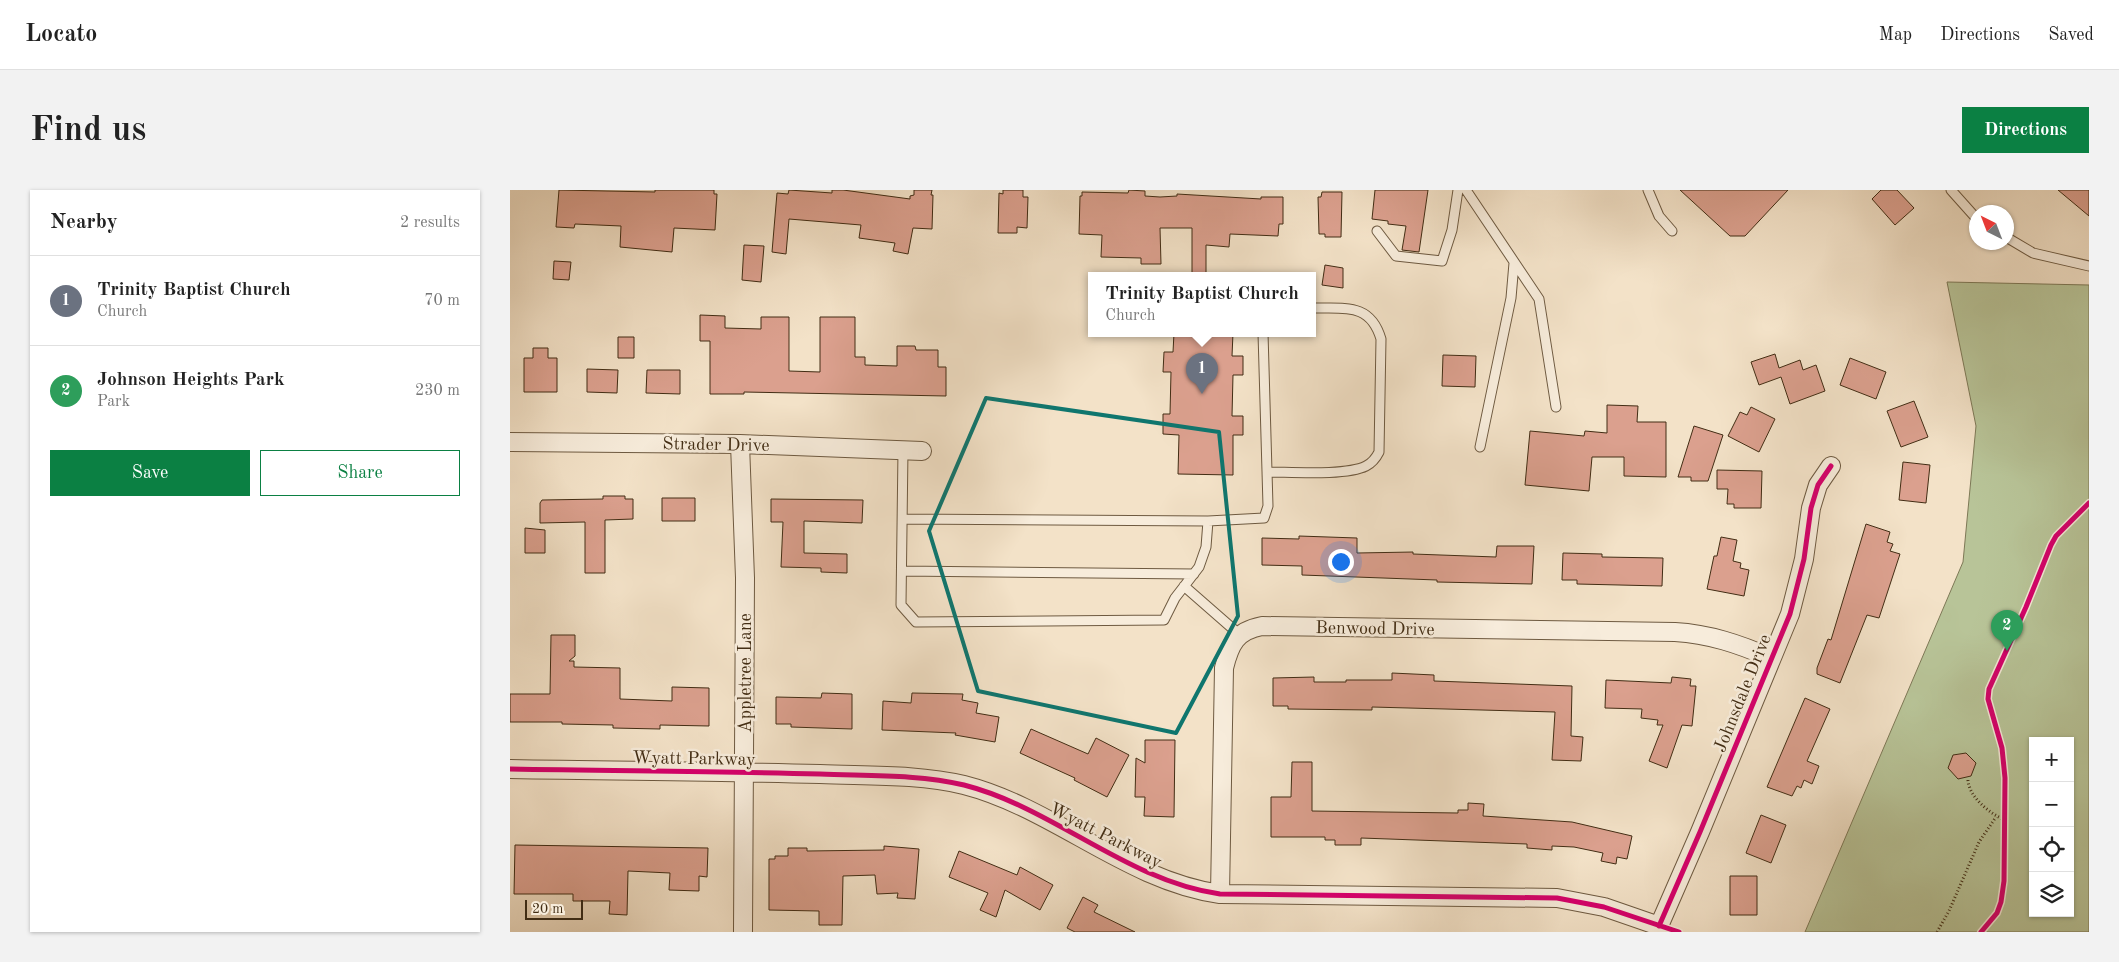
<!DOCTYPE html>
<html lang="en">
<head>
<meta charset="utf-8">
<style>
	:root { --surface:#fff; --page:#f2f2f2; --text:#222; --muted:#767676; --line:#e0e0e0; --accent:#0b8043 }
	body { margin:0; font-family:"Old Standard TT",serif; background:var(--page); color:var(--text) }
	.controls { position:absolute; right:15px; bottom:15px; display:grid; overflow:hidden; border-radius:0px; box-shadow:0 1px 4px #0004 }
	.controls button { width:45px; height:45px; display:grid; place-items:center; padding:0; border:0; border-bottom:1px solid var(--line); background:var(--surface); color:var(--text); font:25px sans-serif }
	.compass { position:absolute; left:1459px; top:15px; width:45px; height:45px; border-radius:50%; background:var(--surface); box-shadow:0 1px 4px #0004; rotate:318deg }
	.scale { position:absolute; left:15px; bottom:12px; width:58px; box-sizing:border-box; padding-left:5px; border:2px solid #422d14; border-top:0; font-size:14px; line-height:18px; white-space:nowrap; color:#422d14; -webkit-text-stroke:4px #f7ecdb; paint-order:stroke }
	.you { position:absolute; left:830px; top:371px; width:18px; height:18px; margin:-12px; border:4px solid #fff; border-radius:50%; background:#1a73e8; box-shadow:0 0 0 8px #1a73e833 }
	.badge { display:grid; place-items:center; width:32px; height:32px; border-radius:50%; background:var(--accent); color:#fff; font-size:16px; font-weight:700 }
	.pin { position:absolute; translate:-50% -41px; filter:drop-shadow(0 1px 2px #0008) }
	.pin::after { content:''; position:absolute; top:26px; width:18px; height:15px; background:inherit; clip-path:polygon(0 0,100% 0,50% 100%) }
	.popup { position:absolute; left:578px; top:82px; width:228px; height:65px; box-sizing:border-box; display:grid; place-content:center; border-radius:0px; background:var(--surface); filter:drop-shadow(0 1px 4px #0005); font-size:16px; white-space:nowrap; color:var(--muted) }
	.popup b { font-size:19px; color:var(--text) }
	.popup::after { content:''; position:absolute; left:50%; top:100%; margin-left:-10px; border:10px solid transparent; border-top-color:var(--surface) }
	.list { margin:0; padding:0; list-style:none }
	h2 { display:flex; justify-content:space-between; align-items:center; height:65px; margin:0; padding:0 20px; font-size:21px }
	h2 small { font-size:16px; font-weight:400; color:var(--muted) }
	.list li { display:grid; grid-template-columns:32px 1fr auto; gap:15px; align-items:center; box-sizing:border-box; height:90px; padding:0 20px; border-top:1px solid var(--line) }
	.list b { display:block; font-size:19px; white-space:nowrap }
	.list p { margin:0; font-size:16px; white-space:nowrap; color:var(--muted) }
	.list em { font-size:16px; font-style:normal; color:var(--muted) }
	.actions { display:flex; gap:10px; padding:15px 20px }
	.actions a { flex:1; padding:11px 0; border:1px solid var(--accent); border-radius:0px; text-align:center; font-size:18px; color:var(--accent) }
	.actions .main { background:var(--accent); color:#fff }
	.icon { flex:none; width:28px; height:28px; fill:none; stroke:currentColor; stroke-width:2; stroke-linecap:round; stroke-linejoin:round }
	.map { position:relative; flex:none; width:1579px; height:742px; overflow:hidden; border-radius:0px }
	header { display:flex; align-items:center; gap:30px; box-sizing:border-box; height:70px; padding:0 25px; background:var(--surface); border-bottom:1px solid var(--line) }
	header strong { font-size:24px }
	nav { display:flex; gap:28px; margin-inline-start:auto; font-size:18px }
	.intro { display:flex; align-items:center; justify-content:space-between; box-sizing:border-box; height:120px; padding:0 30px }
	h1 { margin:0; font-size:35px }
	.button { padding:12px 22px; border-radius:0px; background:var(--accent); color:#fff; font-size:18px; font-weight:700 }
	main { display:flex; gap:30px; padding:0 30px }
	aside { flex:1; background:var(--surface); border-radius:0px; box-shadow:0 1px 4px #0004 }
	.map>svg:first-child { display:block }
	.green { fill:#b8c498; stroke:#7d7856; fill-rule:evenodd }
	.building { fill:#dba08e; stroke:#422d14 }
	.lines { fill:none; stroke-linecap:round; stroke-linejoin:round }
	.lane-casing { stroke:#6e5a41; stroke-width:11 }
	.street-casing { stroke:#6e5a41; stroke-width:20 }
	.path { stroke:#422d14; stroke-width:3; stroke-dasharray:1 2.5; stroke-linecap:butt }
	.lane { stroke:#f7ecdb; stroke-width:9 }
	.street { stroke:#f7ecdb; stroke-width:18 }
	.cycleway-casing { stroke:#f7ecdb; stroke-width:8 }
	.cycleway { stroke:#d6006c; stroke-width:5 }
	.marked { fill:none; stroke:#0f766e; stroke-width:4; stroke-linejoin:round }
	.labels { text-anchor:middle; stroke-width:5; stroke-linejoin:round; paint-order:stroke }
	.street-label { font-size:18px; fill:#422d14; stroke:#f7ecdb }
</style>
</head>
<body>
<header>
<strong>Locato</strong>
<nav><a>Map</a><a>Directions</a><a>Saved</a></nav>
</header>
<div class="intro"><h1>Find us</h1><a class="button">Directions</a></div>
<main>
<aside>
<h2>Nearby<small>2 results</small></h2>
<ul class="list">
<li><span class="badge" style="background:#6b7280">1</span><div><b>Trinity Baptist Church</b><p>Church</p></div><em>70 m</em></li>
<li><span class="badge" style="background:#2e9e5b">2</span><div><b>Johnson Heights Park</b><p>Park</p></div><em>230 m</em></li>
</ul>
<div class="actions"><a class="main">Save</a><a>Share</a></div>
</aside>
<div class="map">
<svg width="1579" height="742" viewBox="0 0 1579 742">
	<rect width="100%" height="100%" fill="#f3e2c8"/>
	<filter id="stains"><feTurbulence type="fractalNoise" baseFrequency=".004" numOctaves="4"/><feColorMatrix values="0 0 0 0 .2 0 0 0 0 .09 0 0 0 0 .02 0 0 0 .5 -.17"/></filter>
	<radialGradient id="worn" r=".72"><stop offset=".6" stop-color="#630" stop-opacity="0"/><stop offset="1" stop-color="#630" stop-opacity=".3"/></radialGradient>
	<path class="green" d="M1437 92 1579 95V742H1295L1453 372 1466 236ZM1523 551H1560V723H1523Z"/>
	<path class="building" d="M49 0 145 2V0H204V4H207L205 40 164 38 162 62 110 57 111 36 65 34 64 38 46 37Z
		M279 0 322 3V0H333L400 9V6L404 5V0H422L421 5H423L422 39 403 38 398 64 383 61 385 53 349 48 351 35 279 29 276 64 262 62 267 3 278 4Z
		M493 0H513V7H518L517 38 507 37V43H488L489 3 493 4Z
		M619 0 635 1V6L650 7 667 6V4L751 9V7H773V34H769L768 46 720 44 719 57 696 55V85H682V38H650L651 74H631V68L591 67 592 45 569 44 570 6H572V2L618 3Z
		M865 0H918L909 62 892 60 896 36 878 34V31L862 29Z
		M1170 0H1278L1235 46H1220Z
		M1371 0H1387L1404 18 1385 35 1362 9Z
		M1548 0H1579V26Z
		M812 2H832L831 47H815V44H809L808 7H811Z
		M234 55 254 56 251 92 232 90Z
		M44 71 61 72 59 90 43 89Z
		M815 75 833 78V98L812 95Z
		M190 125 215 126V138L251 139V127H279V181L310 182V127H345V167H355V175L387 176V156H405L406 160H428V177H436V206L234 202V204H200V151H190Z
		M664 143H723L722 166H733V185H723L722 226H733V245H723V285L668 284 669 245 653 244V224H660L661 182H653L654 162H663Z
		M108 147H124V168H108Z
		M23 158H38V168H47V202H14V168H23Z
		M1265 164 1269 178 1290 170 1293 180 1306 175 1315 201 1280 214 1271 187 1249 195 1241 172Z
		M933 165 966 166 965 197 932 196Z
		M1340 168 1376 182 1366 209 1330 195Z
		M77 179 108 180 107 203 77 202Z
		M137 180H170V204L136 203Z
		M1404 211 1418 247 1391 257 1377 221Z
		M1097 215 1128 216 1127 232H1156V287L1114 286V267H1082L1079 301 1015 295 1020 241 1074 246 1075 241 1097 243Z
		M1241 217 1265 229 1249 262 1218 246 1230 222 1237 225Z
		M1184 236 1213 245 1198 291H1181V287H1168Z
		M1393 272 1420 275 1416 313 1389 310Z
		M1207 280 1252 281 1251 318H1224V314H1217L1218 299H1207Z
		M93 306H115V309H123V329L95 330V383H75V332L30 333V313L32 310 93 309Z
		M152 308H185V331H152Z
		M261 309 353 310 352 333 294 331V363L337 364V383L311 382V378L271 377 273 332H261Z
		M1356 334 1380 342 1377 352 1383 354 1380 361 1390 364 1369 428 1357 425 1330 493 1307 484V478L1318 449 1321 450Z
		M15 338 35 340V363H15Z
		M789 346 847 348V363L903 362V364L986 367 987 356H1024L1022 394 927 392V390L792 385V376L752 375V348L789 349Z
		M1211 347 1227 350 1223 371 1231 373 1230 378 1239 380 1234 406 1197 399 1204 366H1207Z
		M1053 363 1092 364V367L1153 368 1152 396 1067 394V390H1052Z
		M41 445H65V466L59 471H64V477L110 478V509L162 511V497L199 498V536L150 535V539L103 538V535L52 534V532H0V504H40Z
		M882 483 924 485V491L1062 496 1061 546 1073 547 1071 571 1042 570 1045 522 862 517V520L778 519V516H763V488L804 487V492H836V490H882Z
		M1162 487 1181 489 1180 496H1186L1182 536 1172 535 1157 578 1139 571 1153 535H1147L1148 530 1131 528 1132 519 1095 518 1096 490 1161 493Z
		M312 503 342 504V539L281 537V534H266V507L311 508Z
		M402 503 453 504 452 510 468 513 466 523 489 527 485 552 445 545 446 543 372 540 373 511 401 513Z
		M1295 508 1320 519 1297 571 1309 576 1302 594 1294 590 1291 598 1287 596 1282 606 1257 597Z
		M521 539 578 564 586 548 619 565 597 607 564 590 565 588 510 563Z
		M635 550H665L664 627 634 626 635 607H625L626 568 635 573Z
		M1456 563 1466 573 1461 586 1448 589 1438 578 1443 565Z
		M782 572H802V621L948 623V620H958V613L974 614 973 626 1062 632 1122 646 1117 669 1107 667 1106 674 1091 671 1093 663 1064 657 1042 656V660L1017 658V654L851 648V655H825V650H815V647H761V607H781Z
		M1251 625 1276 635 1261 673 1236 663Z
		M5 655 198 658 197 687 189 686V701L159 700 160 683 118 681 117 725 99 724 100 711H63V704H4Z
		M374 656 409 659 405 709 387 708 388 703 367 704 365 685 333 686 332 735H309V721L259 720V669H265V666H278V658H297V661L374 660Z
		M449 661 507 685 510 677 543 695 530 720 495 700 486 727 470 720 478 703 439 687Z
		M1220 686H1247V725H1220Z
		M573 707 588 715 584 722 625 742H565L557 738Z"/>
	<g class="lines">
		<g class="lane-casing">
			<path id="lane" d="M956 0 1029 109 1046 217
				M1138 0 1149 26 1162 41
				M1441 0 1466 28
				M867 41 886 66 932 71 942 40 948 0
				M1496 47 1523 63 1579 76
				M970 257 1001 108 1004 73
				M393 260 391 415 406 432 654 430 665 408 689 377 696 357 698 331
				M757 282C781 282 836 286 856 276 862 273 866 268 869 262L871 149C860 112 834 119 802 118
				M393 329 698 331 754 328 758 316 753 143
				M392 381 684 384
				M674 396 730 445"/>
		</g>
		<g class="street-casing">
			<path id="street" d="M0 252 230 254 412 261
				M230 254 235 388 233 742
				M0 579C103 581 207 581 310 584 357 586 408 584 454 595 544 618 617 691 710 704L1047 708 1094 717 1149 736 1190 642 1280 424 1294 369 1301 318 1308 295 1321 276
				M710 704 714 478C720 454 726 441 752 436L1165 442C1199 444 1229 454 1261 468"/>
		</g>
		<path class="path" d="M1458 590C1459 607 1480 624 1495 630
			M1427 742 1439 721 1469 652 1486 627"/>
		<use href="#lane" class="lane"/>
		<use href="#street" class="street"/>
		<g class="cycleway-casing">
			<path id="cycleway" d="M0 579C103 581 207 581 310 584 357 586 408 584 454 595 544 618 617 691 710 704L1047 708 1094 717 1169 742
				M1149 736 1190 642 1280 424 1294 369 1301 318 1308 295 1321 276
				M1471 742 1487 723 1491 712 1494 691 1495 588 1492 558 1478 509 1479 499 1516 417 1541 355 1546 346 1579 313"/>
		</g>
		<use href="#cycleway" class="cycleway"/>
	</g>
	<path class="marked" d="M476 208 709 242 728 426 666 543 468 501 419 341Z"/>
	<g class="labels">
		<g class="street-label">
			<text transform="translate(206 254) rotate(1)" y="6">Strader Drive</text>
			<text transform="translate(865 438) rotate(1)" y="6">Benwood Drive</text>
			<text transform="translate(235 483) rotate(-90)" y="6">Appletree Lane</text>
			<text transform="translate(1232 503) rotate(-68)" y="6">Johnsdale Drive</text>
			<text transform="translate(184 568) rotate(1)" y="6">Wyatt Parkway</text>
			<text transform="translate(596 645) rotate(27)" y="6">Wyatt Parkway</text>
		</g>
	</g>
	<rect width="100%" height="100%" filter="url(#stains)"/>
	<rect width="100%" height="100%" fill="url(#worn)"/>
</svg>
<div class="controls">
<button>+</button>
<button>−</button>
<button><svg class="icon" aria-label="locate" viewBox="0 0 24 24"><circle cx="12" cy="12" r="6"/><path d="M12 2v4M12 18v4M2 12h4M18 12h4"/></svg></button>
<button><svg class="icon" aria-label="layers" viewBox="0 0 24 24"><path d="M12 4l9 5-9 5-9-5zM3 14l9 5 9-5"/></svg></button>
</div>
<svg class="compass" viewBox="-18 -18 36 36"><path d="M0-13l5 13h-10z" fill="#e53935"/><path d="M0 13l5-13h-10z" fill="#767676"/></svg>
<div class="scale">20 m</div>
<div class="you"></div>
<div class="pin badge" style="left:692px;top:204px;background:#6b7280">1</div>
<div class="popup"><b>Trinity Baptist Church</b>Church</div>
<div class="pin badge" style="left:1497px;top:461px;background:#2e9e5b">2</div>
</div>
</main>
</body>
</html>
